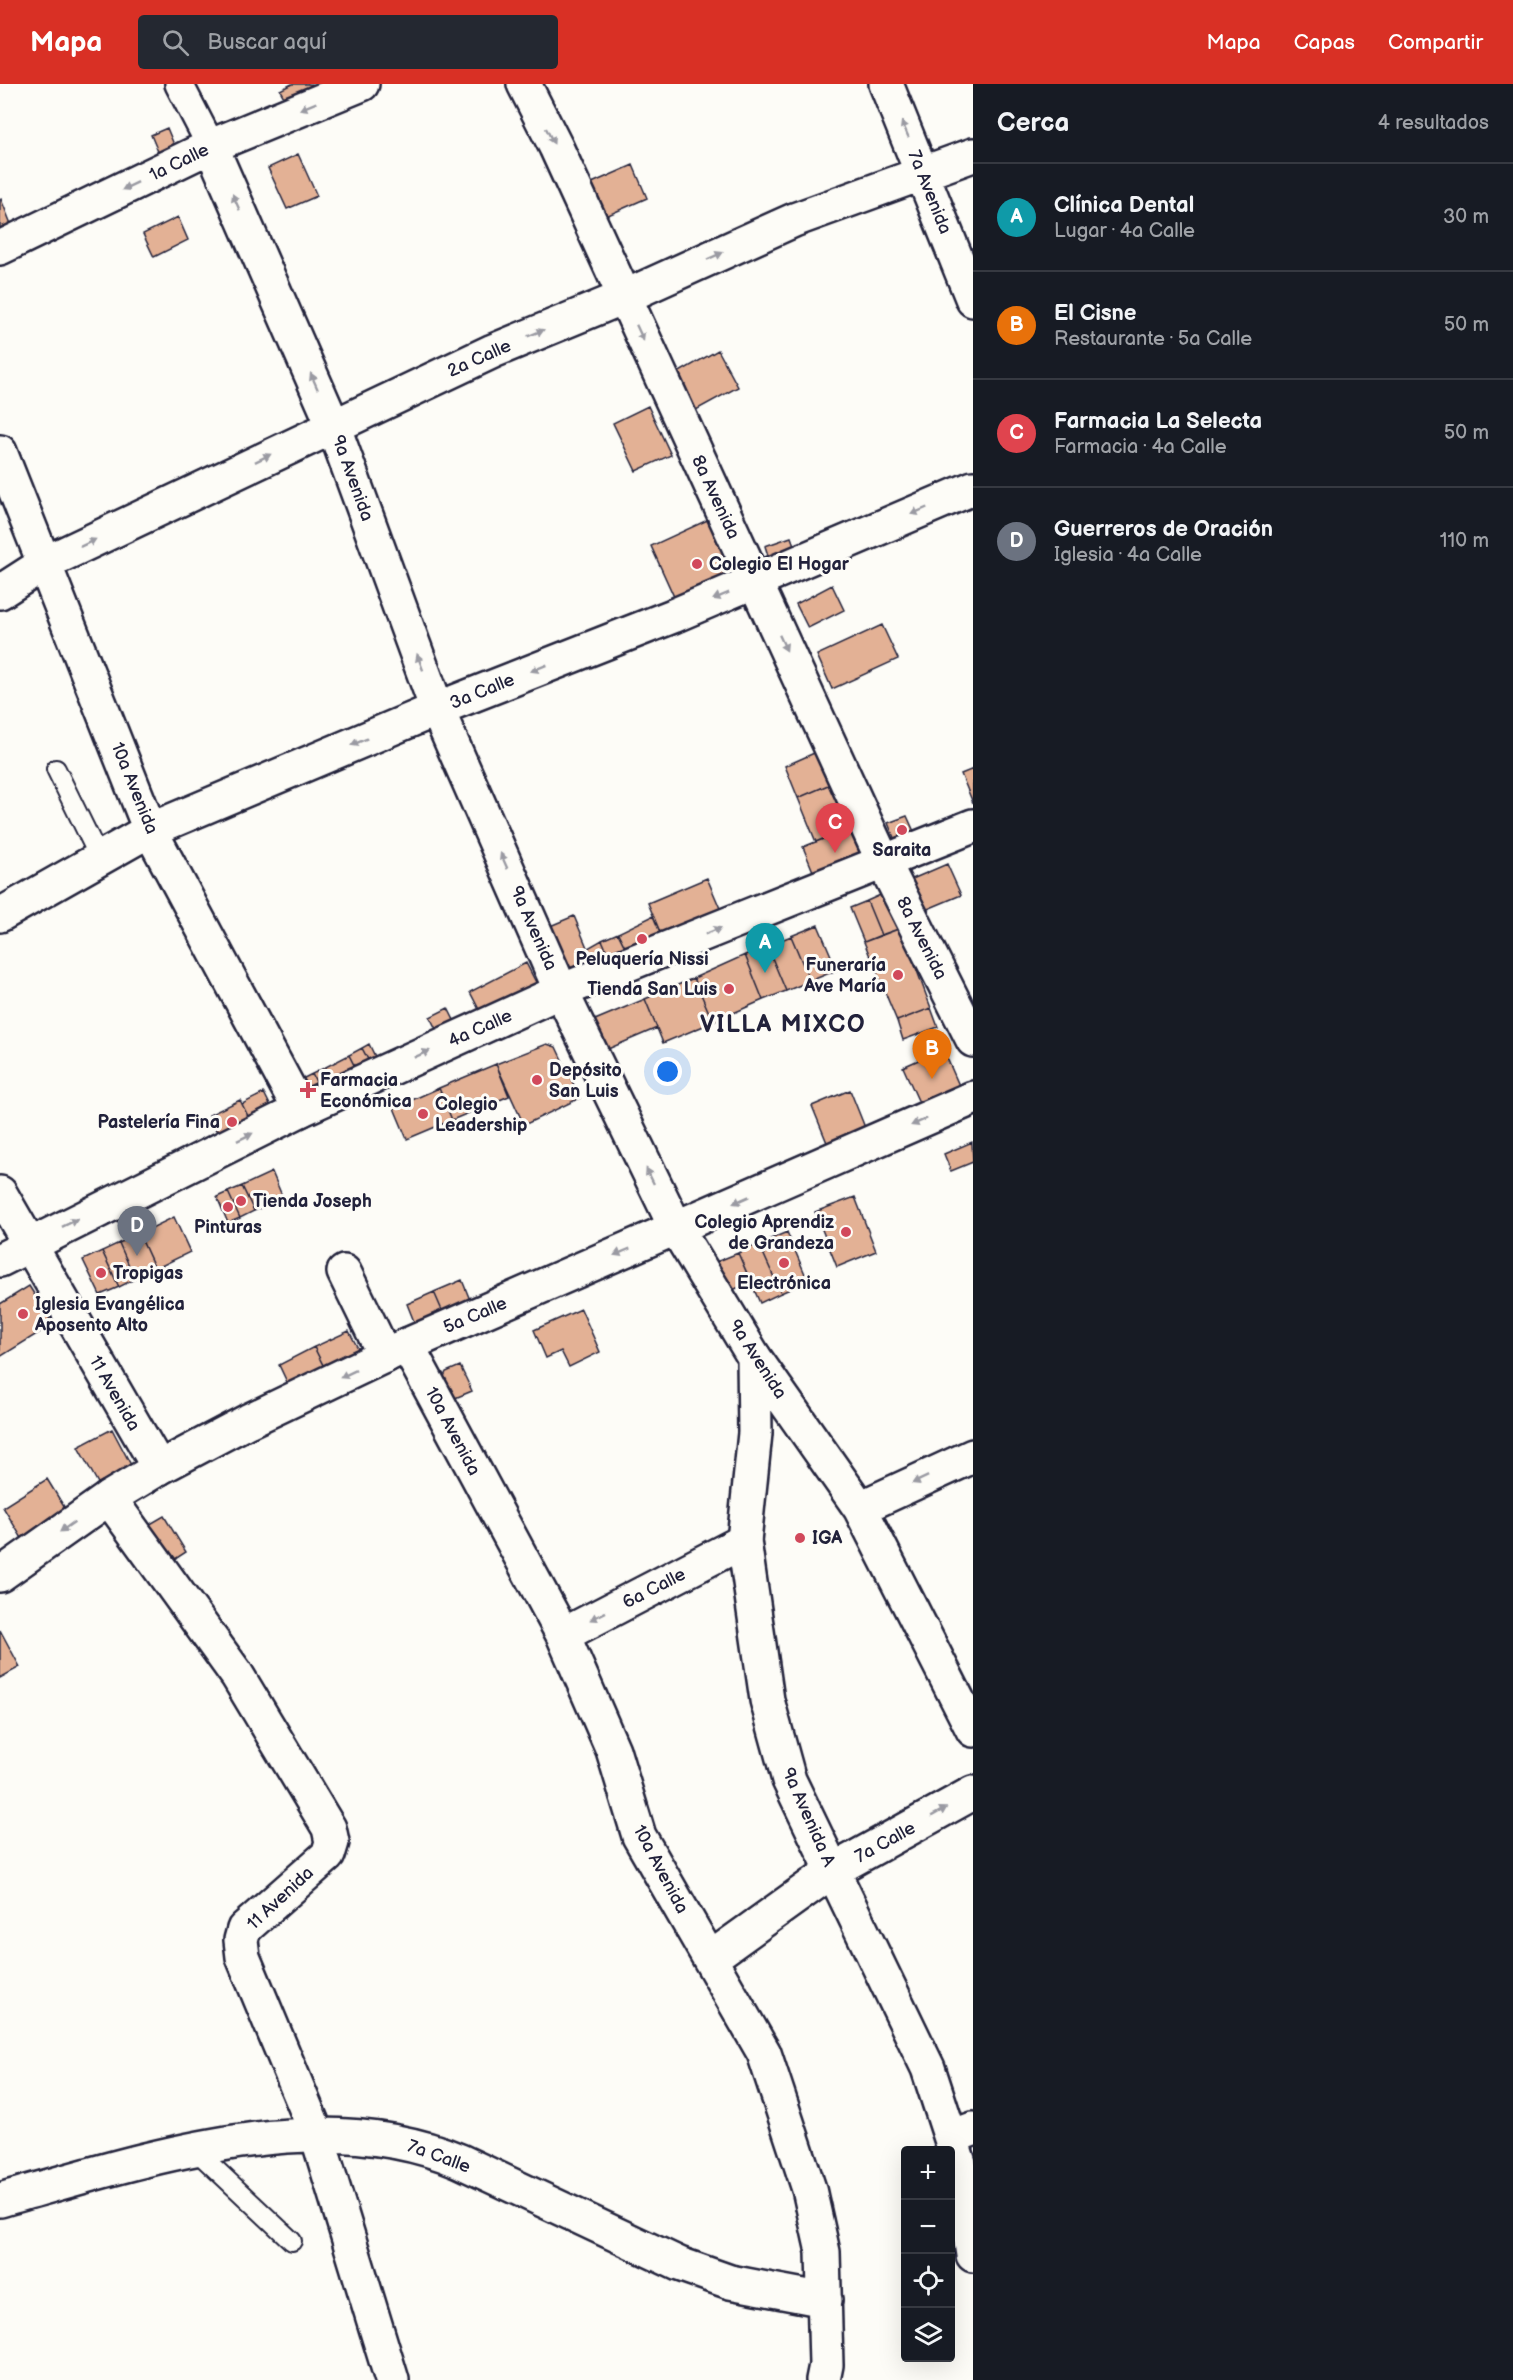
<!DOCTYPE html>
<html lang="es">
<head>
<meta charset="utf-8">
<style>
	:root { --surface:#171b24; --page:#242831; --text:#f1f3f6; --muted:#9ea1a6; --line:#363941; --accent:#d93025 }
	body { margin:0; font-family:"Balsamiq Sans",sans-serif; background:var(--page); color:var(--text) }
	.controls { position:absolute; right:18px; bottom:18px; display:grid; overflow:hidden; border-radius:6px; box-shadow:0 6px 24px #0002 }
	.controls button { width:54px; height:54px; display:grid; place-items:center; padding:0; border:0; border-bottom:2px solid var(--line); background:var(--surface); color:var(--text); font:30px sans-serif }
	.you { position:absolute; left:668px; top:988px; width:21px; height:21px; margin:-15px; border:4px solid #fff; border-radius:50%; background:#1a73e8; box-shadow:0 0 0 9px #1a73e833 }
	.badge { display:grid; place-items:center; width:39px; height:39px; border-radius:50%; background:var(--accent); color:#fff; font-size:20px; font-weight:700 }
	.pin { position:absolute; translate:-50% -50px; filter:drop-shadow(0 2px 3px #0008) }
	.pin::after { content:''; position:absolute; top:32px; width:21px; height:18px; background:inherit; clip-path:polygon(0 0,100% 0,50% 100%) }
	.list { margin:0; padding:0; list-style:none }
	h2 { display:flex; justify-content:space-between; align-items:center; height:78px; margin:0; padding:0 24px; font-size:26px }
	h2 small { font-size:20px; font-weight:400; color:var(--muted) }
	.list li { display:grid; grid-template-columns:39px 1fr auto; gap:18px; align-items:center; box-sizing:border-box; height:108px; padding:0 24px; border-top:2px solid var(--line) }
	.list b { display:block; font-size:22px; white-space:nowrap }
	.list p { margin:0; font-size:20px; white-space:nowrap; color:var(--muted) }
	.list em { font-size:20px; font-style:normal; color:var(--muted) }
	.icon { flex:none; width:33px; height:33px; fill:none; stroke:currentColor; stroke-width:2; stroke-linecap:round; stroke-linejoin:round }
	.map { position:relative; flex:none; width:973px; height:2296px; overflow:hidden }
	header { display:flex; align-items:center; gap:36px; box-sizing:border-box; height:84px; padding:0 30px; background:var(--accent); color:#fff }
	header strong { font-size:28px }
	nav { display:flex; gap:33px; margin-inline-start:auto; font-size:21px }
	.search { width:420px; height:54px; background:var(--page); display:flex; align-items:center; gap:15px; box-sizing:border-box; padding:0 21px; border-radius:6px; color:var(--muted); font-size:22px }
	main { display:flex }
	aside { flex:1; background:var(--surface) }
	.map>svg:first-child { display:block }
	.building { fill:#e3b195; stroke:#22223b; stroke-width:1.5 }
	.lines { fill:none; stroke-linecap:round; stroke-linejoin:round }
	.service-casing { stroke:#22223b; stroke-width:22 }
	.pedestrian-casing { stroke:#22223b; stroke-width:32 }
	.minor-casing { stroke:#22223b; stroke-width:38 }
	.tertiary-casing { stroke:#22223b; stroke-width:38 }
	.service { stroke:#fdfcf7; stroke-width:18 }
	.pedestrian { stroke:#fdfcf7; stroke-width:27 }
	.minor { stroke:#fdfcf7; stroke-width:33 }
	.tertiary { stroke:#fdfcf7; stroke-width:33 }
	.oneway { fill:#9a9aa2 }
	.poi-dot { fill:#d1495b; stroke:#fdfcf7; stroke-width:2 }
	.labels { text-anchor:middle; stroke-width:6; stroke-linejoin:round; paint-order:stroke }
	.street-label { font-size:18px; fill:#22223b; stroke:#fdfcf7 }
	.poi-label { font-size:18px; font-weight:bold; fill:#22223b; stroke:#fdfcf7; text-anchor:start }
	.district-label { font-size:24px; font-weight:bold; letter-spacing:1.5px; fill:#22223b; stroke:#fdfcf7 }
</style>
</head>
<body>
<header>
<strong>Mapa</strong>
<div class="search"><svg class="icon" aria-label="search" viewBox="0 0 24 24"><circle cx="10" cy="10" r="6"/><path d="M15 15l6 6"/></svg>Buscar aquí</div>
<nav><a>Mapa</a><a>Capas</a><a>Compartir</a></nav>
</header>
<main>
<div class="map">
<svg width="973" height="2296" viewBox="0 0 973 2296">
	<rect width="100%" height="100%" fill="#fdfcf7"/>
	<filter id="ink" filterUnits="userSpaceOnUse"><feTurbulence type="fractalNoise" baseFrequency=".0167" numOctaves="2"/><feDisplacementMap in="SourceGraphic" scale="12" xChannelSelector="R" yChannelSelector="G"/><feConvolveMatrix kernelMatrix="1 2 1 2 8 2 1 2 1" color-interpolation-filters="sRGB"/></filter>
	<g filter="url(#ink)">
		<path class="building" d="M292 0H312L319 17 292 28 280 6Z
			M167 44 180 75 164 82 151 51Z
			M298 70 317 112 287 125 268 84Z
			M633 81 647 114 606 132 592 99Z
			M1 115 17 155 0 161V116Z
			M178 133 188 156 154 173 143 150Z
			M718 266 738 303 696 326 676 290Z
			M648 322 671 371 636 387 613 339Z
			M714 433 743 498 680 526 651 462Z
			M791 453 800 477 770 478 765 462Z
			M832 501 844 526 808 544 796 520Z
			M882 541 898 575 832 605 817 571Z
			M821 666 835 698 798 714 785 682Z
			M973 685V719L961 690Z
			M835 698 853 743 816 758 798 714Z
			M907 732 916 752 897 761 888 739Z
			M853 743 867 776 817 797 803 763Z
			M947 780 961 811 923 827 910 796Z
			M707 794 725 836 665 860 648 819Z
			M887 808 901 844 881 851 867 817Z
			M867 817 881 851 864 858 850 824Z
			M574 832 598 890 567 903 543 845Z
			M653 832 665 860 631 875 618 849Z
			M818 841 837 886 810 897 791 852Z
			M901 844 931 924 897 937 864 858Z
			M618 849 631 875 614 883 602 856Z
			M791 852 810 897 786 907 767 862Z
			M602 856 614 883 598 890 588 864Z
			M767 862 786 907 763 916 745 871Z
			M745 871 763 916 713 938 694 894Z
			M526 879 541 908 485 937 470 908Z
			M694 894 713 938 663 959 645 915Z
			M645 915 657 944 608 965 595 936Z
			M448 924 460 948 442 957 430 933Z
			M931 924 938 943 903 956 897 937Z
			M369 960 381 985 375 989 362 964Z
			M547 960 556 963 580 1014 524 1041 496 980Z
			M362 964 375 989 361 995 349 971Z
			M943 965 961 1006 926 1034 903 983Z
			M349 971 361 995 324 1013 312 990Z
			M496 980 509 1012 452 1036 439 1004Z
			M312 990 324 1013 292 1000Z
			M439 1004 452 1036 407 1055 394 1024Z
			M850 1006 868 1051 830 1066 812 1022Z
			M264 1009 277 1035 255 1046 242 1020Z
			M240 1016 255 1046 223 1061 209 1031Z
			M972 1058 973 1078 951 1087 944 1070Z
			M272 1088 283 1114 254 1127 242 1102Z
			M242 1102 254 1127 240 1134 228 1108Z
			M228 1108 240 1134 228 1139 217 1113Z
			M855 1113 876 1167 837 1183 815 1128Z
			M174 1133 190 1168 155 1185 139 1150Z
			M787 1148 808 1197 781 1209 759 1160Z
			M139 1150 155 1185 135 1195 119 1159Z
			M119 1159 135 1195 119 1203 102 1167Z
			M759 1160 781 1209 760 1219 738 1169Z
			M102 1167 119 1203 100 1211 83 1176Z
			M738 1169 751 1198 728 1208 716 1178Z
			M462 1196 474 1226 447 1238 434 1208Z
			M29 1202 53 1240 0 1273V1220Z
			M434 1208 447 1238 419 1250 407 1220Z
			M581 1225 600 1268 569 1283 561 1267 546 1274 534 1246Z
			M349 1247 366 1280 331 1297 314 1263Z
			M314 1263 331 1297 295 1315 279 1281Z
			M460 1282 472 1307 448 1317 441 1300 446 1288Z
			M112 1345 132 1383 99 1401 78 1363Z
			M47 1395 71 1434 26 1461 3 1423Z
			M164 1432 186 1468 163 1483 140 1446Z
			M0 1546 20 1583 0 1594Z"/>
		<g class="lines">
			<g class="service-casing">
				<path id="service" d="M56 685 100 775
					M193 2064 292 2157"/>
			</g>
			<g class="pedestrian-casing">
				<path id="pedestrian" d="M179 0 211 62"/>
			</g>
			<g class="minor-casing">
				<path id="minor" d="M524 0 556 63 884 779 973 956
					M886 0 973 216
					M211 62 333 341 437 625 561 907
					M0 164 211 62 362 0
					M0 368 150 746 300 1026
					M0 508 45 479 493 267 624 213 794 136 973 71
					M0 831 150 746 437 625 673 532 973 404
					M0 1109 159 1384
					M344 1188 385 1272
					M407 1261 563 1551 613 1666 639 1752 764 1969 809 2105 823 2168 826 2281 823 2296
					M754 1273 860 1424 973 1646
					M109 1414 237 1591 329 1744 332 1758 328 1771 244 1845 241 1856 243 1873 317 2051 392 2296
					M860 1424 973 1372
					M563 1551 744 1457
					M711 1874 832 1787
					M962 2049 973 2045
					M0 2116C143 2076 316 2016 460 2077L679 2180 730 2198 825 2216"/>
			</g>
			<g class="tertiary-casing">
				<path id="tertiary" d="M561 907 676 1144 754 1273 755 1349 744 1457 767 1616 789 1696 928 1984 959 2079 973 2171
					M0 1176 300 1026 561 907 973 742
					M0 1491 109 1414 159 1384 248 1337 407 1261 973 1014
					M832 1787 973 1709"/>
			</g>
			<use href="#service" class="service"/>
			<use href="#pedestrian" class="pedestrian"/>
			<use href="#minor" class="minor"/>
			<use href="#tertiary" class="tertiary"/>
		</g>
		<defs><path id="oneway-solid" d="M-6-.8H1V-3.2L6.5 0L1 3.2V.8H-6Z" transform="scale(1.5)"/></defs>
		<g class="oneway">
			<use href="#oneway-solid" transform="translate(308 22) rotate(158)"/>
			<use href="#oneway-solid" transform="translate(905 45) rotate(-113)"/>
			<use href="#oneway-solid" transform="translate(550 52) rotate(63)"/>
			<use href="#oneway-solid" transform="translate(130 102) rotate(154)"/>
			<use href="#oneway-solid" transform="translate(236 118) rotate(-114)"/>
			<use href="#oneway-solid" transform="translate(715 172) rotate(-24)"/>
			<use href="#oneway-solid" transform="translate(536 249) rotate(-22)"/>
			<use href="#oneway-solid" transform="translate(640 249) rotate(65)"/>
			<use href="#oneway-solid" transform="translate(314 297) rotate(-114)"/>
			<use href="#oneway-solid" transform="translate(263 374) rotate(-26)"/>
			<use href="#oneway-solid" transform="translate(919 427) rotate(157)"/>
			<use href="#oneway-solid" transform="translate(88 459) rotate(-26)"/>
			<use href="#oneway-solid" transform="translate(721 512) rotate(157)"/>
			<use href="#oneway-solid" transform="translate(783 559) rotate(65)"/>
			<use href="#oneway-solid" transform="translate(420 578) rotate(-110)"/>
			<use href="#oneway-solid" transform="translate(539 584) rotate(158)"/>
			<use href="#oneway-solid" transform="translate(359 658) rotate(157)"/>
			<use href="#oneway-solid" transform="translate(504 777) rotate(-114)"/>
			<use href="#oneway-solid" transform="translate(713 847) rotate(-22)"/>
			<use href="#oneway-solid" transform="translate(422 970) rotate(-24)"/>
			<use href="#oneway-solid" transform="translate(919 1038) rotate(156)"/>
			<use href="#oneway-solid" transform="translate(245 1053) rotate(-26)"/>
			<use href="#oneway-solid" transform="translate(650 1092) rotate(-116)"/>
			<use href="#oneway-solid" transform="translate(741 1116) rotate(156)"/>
			<use href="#oneway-solid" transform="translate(70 1139) rotate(-26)"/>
			<use href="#oneway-solid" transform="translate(622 1168) rotate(157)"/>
			<use href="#oneway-solid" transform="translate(348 1290) rotate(154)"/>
			<use href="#oneway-solid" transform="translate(920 1396) rotate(155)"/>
			<use href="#oneway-solid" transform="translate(67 1443) rotate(145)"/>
			<use href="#oneway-solid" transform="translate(598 1532) rotate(153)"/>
			<use href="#oneway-solid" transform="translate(939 1728) rotate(-29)"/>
		</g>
	</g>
	<g class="poi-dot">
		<circle cx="697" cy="480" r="6"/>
		<circle cx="902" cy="746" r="6"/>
		<circle cx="642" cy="855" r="6"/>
		<circle cx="898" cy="891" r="6"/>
		<circle cx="729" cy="905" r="6"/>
		<circle cx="537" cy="996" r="6"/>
		<path d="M305 997h6v6h6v6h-6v6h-6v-6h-6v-6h6z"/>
		<circle cx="423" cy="1030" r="6"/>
		<circle cx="232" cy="1038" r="6"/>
		<circle cx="241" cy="1117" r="6"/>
		<circle cx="228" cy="1123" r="6"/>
		<circle cx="846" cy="1148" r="6"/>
		<circle cx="784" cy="1179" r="6"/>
		<circle cx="101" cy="1189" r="6"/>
		<circle cx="23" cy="1230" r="6"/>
		<circle cx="800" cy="1454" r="6"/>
	</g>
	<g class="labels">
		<g class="street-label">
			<text transform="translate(179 78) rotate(-26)" y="6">1a Calle</text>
			<text transform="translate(930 108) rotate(68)" y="6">7a Avenida</text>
			<text transform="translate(479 274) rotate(-24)" y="6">2a Calle</text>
			<text transform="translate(353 394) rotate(70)" y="6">9a Avenida</text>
			<text transform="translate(716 413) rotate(65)" y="6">8a Avenida</text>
			<text transform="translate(482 607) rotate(-22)" y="6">3a Calle</text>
			<text transform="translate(135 704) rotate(68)" y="6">10a Avenida</text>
			<text transform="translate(534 844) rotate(66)" y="6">9a Avenida</text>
			<text transform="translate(922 854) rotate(63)" y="6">8a Avenida</text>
			<text transform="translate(480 944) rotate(-24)" y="6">4a Calle</text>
			<text transform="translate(475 1231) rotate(-23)" y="6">5a Calle</text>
			<text transform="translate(758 1275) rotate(57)" y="6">9a Avenida</text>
			<text transform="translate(115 1309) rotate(60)" y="6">11 Avenida</text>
			<text transform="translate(453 1347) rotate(62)" y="6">10a Avenida</text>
			<text transform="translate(654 1504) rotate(-27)" y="6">6a Calle</text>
			<text transform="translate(809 1733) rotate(66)" y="6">9a Avenida A</text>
			<text transform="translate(885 1758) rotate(-29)" y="6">7a Calle</text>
			<text transform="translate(661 1785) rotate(62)" y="6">10a Avenida</text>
			<text transform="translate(280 1814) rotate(-43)" y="6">11 Avenida</text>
			<text transform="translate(439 2072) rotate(20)" y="6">7a Calle</text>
		</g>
		<g class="poi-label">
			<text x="709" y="486">Colegio El Hogar</text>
			<text x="902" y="772" text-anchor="middle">Saraita</text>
			<text x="642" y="881" text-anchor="middle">Peluquería Nissi</text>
			<text x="886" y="887" text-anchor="end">Funeraría<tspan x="886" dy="21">Ave María</tspan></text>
			<text x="717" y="911" text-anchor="end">Tienda San Luis</text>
			<text x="549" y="992">Depósito<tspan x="549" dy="21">San Luis</tspan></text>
			<text x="320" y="1002">Farmacia<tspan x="320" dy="21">Económica</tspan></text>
			<text x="435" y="1026">Colegio<tspan x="435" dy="21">Leadership</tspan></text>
			<text x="220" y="1044" text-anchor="end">Pastelería Fina</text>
			<text x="253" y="1123">Tienda Joseph</text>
			<text x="834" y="1144" text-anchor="end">Colegio Aprendiz<tspan x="834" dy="21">de Grandeza</tspan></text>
			<text x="228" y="1149" text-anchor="middle">Pinturas</text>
			<text x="113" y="1195">Tropigas</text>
			<text x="784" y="1205" text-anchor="middle">Electrónica</text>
			<text x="35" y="1226">Iglesia Evangélica<tspan x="35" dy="21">Aposento Alto</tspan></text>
			<text x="812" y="1460">IGA</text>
		</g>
		<g class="district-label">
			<text x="783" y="948">VILLA MIXCO</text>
		</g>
	</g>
</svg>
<div class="controls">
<button>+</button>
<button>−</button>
<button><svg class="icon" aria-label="locate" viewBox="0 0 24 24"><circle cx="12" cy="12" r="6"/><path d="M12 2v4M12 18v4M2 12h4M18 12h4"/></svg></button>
<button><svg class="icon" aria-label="layers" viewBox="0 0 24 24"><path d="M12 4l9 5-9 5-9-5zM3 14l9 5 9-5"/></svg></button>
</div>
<div class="you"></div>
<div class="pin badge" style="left:765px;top:889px;background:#0f9aa8">A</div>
<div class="pin badge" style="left:932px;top:995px;background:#e8710a">B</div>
<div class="pin badge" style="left:835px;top:769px;background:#e0444e">C</div>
<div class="pin badge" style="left:137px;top:1172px;background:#6b7280">D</div>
</div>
<aside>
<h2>Cerca<small>4 resultados</small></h2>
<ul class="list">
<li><span class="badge" style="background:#0f9aa8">A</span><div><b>Clínica Dental</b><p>Lugar · 4a Calle</p></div><em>30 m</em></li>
<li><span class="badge" style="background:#e8710a">B</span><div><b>El Cisne</b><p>Restaurante · 5a Calle</p></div><em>50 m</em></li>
<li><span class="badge" style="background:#e0444e">C</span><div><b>Farmacia La Selecta</b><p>Farmacia · 4a Calle</p></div><em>50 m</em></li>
<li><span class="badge" style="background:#6b7280">D</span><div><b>Guerreros de Oración</b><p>Iglesia · 4a Calle</p></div><em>110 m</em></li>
</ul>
</aside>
</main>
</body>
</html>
